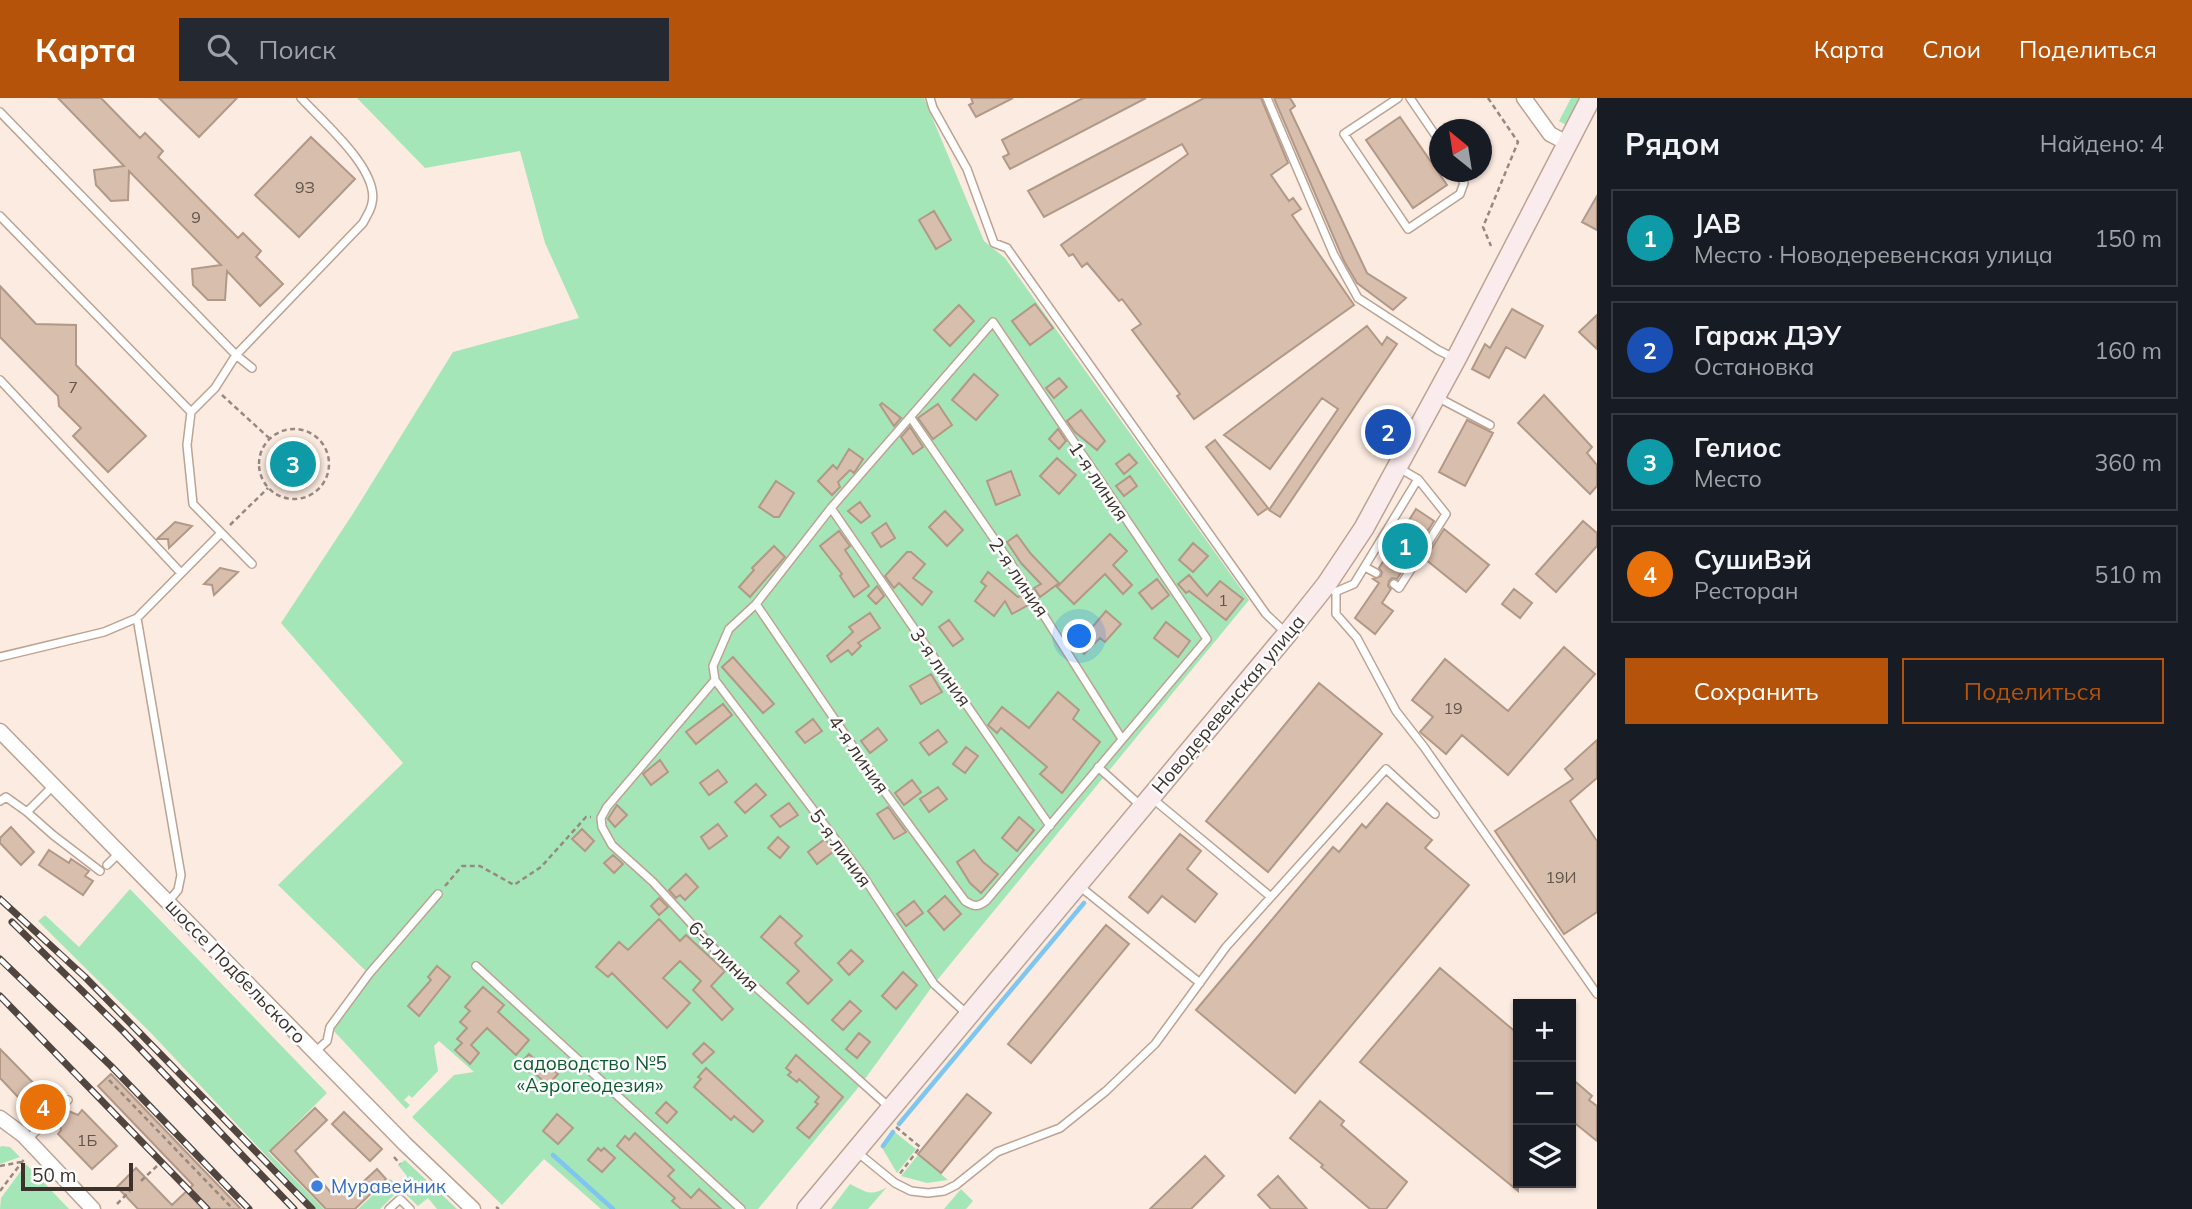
<!DOCTYPE html>
<html lang="ru">
<head>
<meta charset="utf-8">
<style>
	:root { --surface:#171b24; --page:#242831; --text:#f1f3f6; --muted:#9ea1a6; --line:#363941; --accent:#b45309 }
	body { margin:0; font-family:Mulish,sans-serif; background:var(--page); color:var(--text) }
	.controls { position:absolute; right:21px; bottom:21px; display:grid; overflow:hidden; border-radius:0px; box-shadow:0 2px 5px #0004 }
	.controls button { width:63px; height:63px; display:grid; place-items:center; padding:0; border:0; border-bottom:2px solid var(--line); background:var(--surface); color:var(--text); font:35px sans-serif }
	.compass { position:absolute; left:1429px; top:21px; width:63px; height:63px; border-radius:50%; background:var(--surface); box-shadow:0 2px 5px #0004; rotate:330deg }
	.scale { position:absolute; left:21px; bottom:18px; width:112px; box-sizing:border-box; padding-left:7px; border:4px solid #3c322b; border-top:0; font-size:19px; line-height:24px; white-space:nowrap; color:#3c322b; -webkit-text-stroke:5px #fcfcfc; paint-order:stroke }
	.you { position:absolute; left:1080px; top:539px; width:24px; height:24px; margin:-18px; border:5px solid #fff; border-radius:50%; background:#1a73e8; box-shadow:0 0 0 10px #1a73e833 }
	.badge { display:grid; place-items:center; width:46px; height:46px; border-radius:50%; background:var(--accent); color:#fff; font-size:23px; font-weight:700 }
	.pin { position:absolute; translate:-50% -50%; border:4px solid #fff; box-shadow:0 2px 7px #0006 }
	.list { margin:0; padding:0; list-style:none }
	h2 { display:flex; justify-content:space-between; align-items:center; height:91px; margin:0; padding:0 28px; font-size:30px }
	h2 small { font-size:23px; font-weight:400; color:var(--muted) }
	.list li { display:grid; grid-template-columns:46px 1fr auto; gap:21px; align-items:center; box-sizing:border-box; height:98px; margin:0 14px 14px; padding:0 14px; border:2px solid var(--line); border-radius:0px }
	.list b { display:block; font-size:26px; white-space:nowrap }
	.list p { margin:0; font-size:23px; white-space:nowrap; color:var(--muted) }
	.list em { font-size:23px; font-style:normal; color:var(--muted) }
	.actions { display:flex; gap:14px; padding:21px 28px }
	.actions a { flex:1; padding:16px 0; border:2px solid var(--accent); border-radius:0px; text-align:center; font-size:24px; color:var(--accent) }
	.actions .main { background:var(--accent); color:#fff }
	.icon { flex:none; width:38px; height:38px; fill:none; stroke:currentColor; stroke-width:2; stroke-linecap:round; stroke-linejoin:round }
	.map { position:relative; flex:none; width:1597px; height:1111px; overflow:hidden }
	header { display:flex; align-items:center; gap:42px; box-sizing:border-box; height:98px; padding:0 35px; background:var(--accent); color:#fff }
	header strong { font-size:33px }
	nav { display:flex; gap:38px; margin-inline-start:auto; font-size:24px }
	.search { width:490px; height:63px; background:var(--page); display:flex; align-items:center; gap:18px; box-sizing:border-box; padding:0 24px; border-radius:0px; color:var(--muted); font-size:26px }
	main { display:flex }
	aside { flex:1; background:var(--surface) }
	.map>svg:first-child { display:block }
	.green { fill:#a4e6b8 }
	.lines { fill:none; stroke-linecap:round; stroke-linejoin:round }
	.stream { stroke:#7ec5f0; stroke-width:4.5 }
	.building { fill:#d8beac; stroke:#b19887; stroke-width:2 }
	.lane-casing { stroke:#bca392; stroke-width:10 }
	.street-casing { stroke:#bca392; stroke-width:17 }
	.secondary-casing { stroke:#bca392; stroke-width:22 }
	.path { stroke:#968980; stroke-width:2.5; stroke-dasharray:5 3.5; stroke-linecap:butt }
	.lane { stroke:#fff; stroke-width:7 }
	.street { stroke:#fff; stroke-width:14 }
	.secondary { stroke:#faebec; stroke-width:19 }
	.rail-casing { stroke:#51463f; stroke-width:7 }
	.rail { stroke:#fcfcfc; stroke-width:4.5; stroke-dasharray:13; stroke-linecap:butt }
	.shop-dot { fill:#3f7fe0; stroke:#fcfcfc; stroke-width:2.5 }
	.labels { text-anchor:middle; stroke-width:5; stroke-linejoin:round; paint-order:stroke }
	.number-label { font-size:16px; fill:#63554b }
	.street-label { font-size:19px; fill:#3c322b; stroke:#fcfcfc }
	.park-label { font-size:19px; fill:#0d5b31; stroke:#fcfcfc }
	.shop-label { font-size:19px; fill:#366cbe; stroke:#fcfcfc; text-anchor:start }
</style>
</head>
<body>
<header>
<strong>Карта</strong>
<div class="search"><svg class="icon" aria-label="search" viewBox="0 0 24 24"><circle cx="10" cy="10" r="6"/><path d="M15 15l6 6"/></svg>Поиск</div>
<nav><a>Карта</a><a>Слои</a><a>Поделиться</a></nav>
</header>
<main>
<div class="map">
<svg width="1597" height="1111" viewBox="0 0 1597 1111">
	<rect width="100%" height="100%" fill="#fcebe0"/>
	<path class="green" d="M357 0H924L984 143 1005 160 1249 502 934 886 862 985 758 1111H601L544 1061 502 1107 412 1019 454 977 474 974 439 943 434 948 438 973 412 1000 409 997 404 1002 410 1007 406 1011 333 932 371 878 278 787 403 665 281 525 354 414 453 254 579 220 545 145 520 53 425 70Z
		M1571 0H1580L1566 27 1559 23Z
		M130 791 327 995 268 1054 324 1111H316L151 935 38 823 45 817 79 849Z
		M892 1032 916 1051 897 1075 881 1048Z
		M2 1048 10 1049 20 1059 0 1066V1049Z
		M918 1057 948 1082 927 1085 901 1078Z
		M405 1062 457 1111H437L428 1100 418 1108 400 1091 380 1111H358L390 1081 398 1087 407 1078 398 1067Z
		M26 1066 69 1111H0L1 1100Z
		M850 1086C866 1094 871 1099 887 1089L868 1111H831Z
		M961 1091 973 1103 966 1111H944Z"/>
	<g class="lines">
		<path class="stream" d="M899 1026 1084 805
			M883 1048 893 1034
			M553 1057 613 1111"/>
	</g>
	<path class="building" d="M58 0H101L140 40 145 35 163 53 158 59 238 140 243 135 261 153 256 159 283 186 260 208 227 173 225 202H208L193 187 192 171 221 167 129 73 128 102 111 103 96 87 94 72 124 68Z
		M159 0H237L199 39Z
		M971 0H1013L976 19 969 7 973 5Z
		M1083 0H1146L1010 71 1003 59 1009 56 1002 42Z
		M1204 0H1261L1288 65 1271 77 1289 103 1293 100 1301 111 1292 117 1354 207 1194 321 1177 298 1180 296 1132 232 1141 226 1122 201 1119 203 1087 165 1082 169 1073 156 1069 158 1061 147 1188 56 1182 46 1044 119 1028 93Z
		M1274 0H1290L1295 8 1290 12 1367 175 1406 200 1393 212 1357 185 1344 163Z
		M1400 19 1447 87 1413 110 1366 42Z
		M311 39 355 81 299 139 255 97Z
		M1597 98V132L1582 124Z
		M934 113 951 142 936 151 919 122Z
		M0 188 36 226 76 227V267L146 338 108 374 73 338 81 330 59 308 58 298 0 239Z
		M1035 206 1053 230 1030 247 1012 223Z
		M959 207 974 223 950 248 934 232Z
		M1512 211 1543 228 1525 260 1506 249 1489 280 1472 271 1485 246 1490 250Z
		M1597 217V251L1579 234Z
		M1367 228 1382 247 1387 239 1397 246 1280 419 1269 412 1338 311 1322 300 1270 371 1224 337Z
		M974 276 998 297 976 322 952 302Z
		M1059 280 1067 289 1054 300 1046 290Z
		M1544 297 1592 349 1587 355 1597 367V388L1590 396 1518 325Z
		M882 305 901 320 894 328 880 307Z
		M938 306 952 327 933 341 918 320Z
		M1081 312 1105 343 1097 352 1075 334 1067 323Z
		M1467 322 1493 335 1465 388 1439 374Z
		M910 329 923 349 913 356 901 339Z
		M1058 331 1066 343 1059 351 1049 341Z
		M1215 342 1268 410 1258 417 1206 349Z
		M849 351 863 361 854 375 850 372 838 384 840 389 832 397 818 383 833 367 837 371Z
		M1129 356 1137 365 1124 376 1116 366Z
		M1057 360 1076 377 1059 396 1040 378Z
		M1011 373 1020 397 996 407 987 383Z
		M1130 378 1137 388 1124 398 1116 388Z
		M776 383 794 395 779 419H774L759 409Z
		M860 404 870 418 861 425 848 413Z
		M1416 411 1434 423 1397 481 1392 480 1389 483 1388 488 1391 491 1382 505 1393 513 1375 536 1355 520 1379 485 1373 481 1381 478 1382 474 1379 470Z
		M945 413 963 432 947 448 929 429Z
		M1583 423 1597 435V448L1556 494 1536 476Z
		M175 424 192 428 169 450 168 441H157Z
		M886 425 895 440 881 449 872 435Z
		M1444 431 1489 467 1466 494 1425 461Z
		M839 433 850 448 845 452 869 488 854 499 840 478 842 476 820 448Z
		M1110 436 1127 453 1113 467 1132 487 1123 496 1105 476 1074 506 1057 489Z
		M1017 437 1031 456 1059 485 1040 499 1034 490 1041 486 1021 465 1007 444Z
		M1193 445 1208 458 1193 474 1179 462Z
		M774 448 785 459 750 499 739 489 754 472 752 470Z
		M907 454H911L925 466 913 480 932 494 922 507 899 485 894 490 885 478Z
		M220 470 238 474 214 497 212 487 204 486Z
		M988 474 1018 499 1023 496 1030 506 1012 516 1005 503 994 518 975 503 986 488 981 484Z
		M1189 477 1207 498 1220 483 1243 501 1226 522 1189 493 1186 495 1178 486Z
		M1157 481 1169 497 1152 511 1139 495Z
		M877 488 884 498 876 506 868 498Z
		M1514 491 1532 505 1520 520 1502 506Z
		M1106 513 1121 526 1105 544 1100 540 1084 556 1076 548Z
		M870 515 880 530 858 545 861 548 852 557 848 552 831 564 827 558 853 534 849 529Z
		M949 522 963 541 953 548 939 529Z
		M1166 524 1190 543 1178 559 1154 540Z
		M1564 549 1595 576 1508 677 1462 637 1446 656 1420 634 1433 619 1412 602 1445 561 1508 613Z
		M733 559 774 606 763 615 722 569Z
		M931 576 942 594 921 606 910 588Z
		M1319 585 1382 636 1268 774 1206 723Z
		M1058 594 1079 612 1073 621 1100 644 1062 695 1040 676 1047 669 1001 630 997 635 988 627 1002 609 1029 630Z
		M723 606 732 617 696 646 686 634Z
		M813 621 822 633 805 645 796 634Z
		M878 630 887 642 870 655 861 643Z
		M938 632 947 644 929 657 920 645Z
		M1597 642V680L1570 703 1597 743V814L1564 836 1495 733 1573 681 1565 671Z
		M966 649 978 658 965 675 953 666Z
		M660 662 668 674 651 687 643 676Z
		M718 672 727 684 709 697 700 685Z
		M912 682 921 694 904 707 895 695Z
		M756 686 766 697 745 715 735 704Z
		M938 689 947 701 929 714 920 701Z
		M789 705 798 717 780 729 771 718Z
		M1387 705 1432 742 1425 750 1469 787 1295 995 1196 912 1333 749 1339 754 1362 726 1366 730Z
		M617 707 627 717 615 729 608 721Z
		M888 709 906 734 894 741 877 716Z
		M1019 719 1034 732 1017 753 1002 740Z
		M718 726 727 738 709 751 701 739Z
		M11 729 34 754 21 767 0 745V740Z
		M582 731 594 743 585 753 572 741Z
		M1180 736 1201 753 1187 771 1217 796 1195 824 1162 798 1148 815 1129 799Z
		M778 739 789 749 780 760 768 750Z
		M825 741 834 753 817 766 808 754Z
		M49 752 69 765 71 761 89 773 85 778 93 783 83 797 39 767Z
		M974 752 983 764 998 776 981 795 970 785 957 764Z
		M613 757 623 766 614 775 604 765Z
		M686 776 698 789 685 802 680 797 676 800 669 792Z
		M945 798 961 816 944 832 928 813Z
		M659 800 668 809 659 817 651 808Z
		M914 803 923 815 906 828 897 816Z
		M780 818 802 838 795 845 796 847 832 882 808 906 787 885 799 873 761 839Z
		M659 821 680 843 686 837 725 873 711 888 733 911 722 922 693 892 701 883 680 863 663 880 690 905 667 930 612 875 608 879 596 869 619 844 628 852Z
		M1106 827 1129 846 1031 965 1008 946Z
		M851 852 863 863 849 877 838 865Z
		M437 868 450 879 419 918 408 908 431 882 428 879Z
		M1440 870 1518 936V1093L1360 964Z
		M903 874 917 887 896 911 882 898Z
		M483 889 504 907 498 914 529 942 516 957 487 930 471 947 479 955 470 966 455 952 462 945 457 941 467 930 460 924 470 913 465 909Z
		M850 903 861 913 843 932 832 922Z
		M859 935 870 944 857 960 846 951Z
		M704 945 714 954 702 965 693 956Z
		M0 951 52 1004 37 1019 0 980Z
		M529 956 538 964 529 974 520 966Z
		M796 957 843 999 809 1040 797 1030 818 1006 815 1004 819 999 799 981 797 984 788 977 791 974 786 970Z
		M543 963 558 976 548 987 533 974Z
		M706 970 763 1023 753 1034 734 1018 731 1022 694 989 701 981 698 979Z
		M111 976 241 1111H138L117 1089 136 1070 172 1107 193 1087 98 988Z
		M1571 980 1592 998 1589 1002 1597 1008V1043L1571 1022Z
		M967 996 991 1015 941 1075 918 1056Z
		M1320 1003 1344 1023 1341 1027 1407 1084 1386 1111H1370L1321 1069 1323 1067 1290 1040Z
		M666 1004 677 1014 667 1025 656 1015Z
		M315 1010 327 1022 295 1053 332 1096 342 1086 351 1095 377 1071 386 1081 355 1111H326L270 1053Z
		M66 1012 78 1017 82 1012 117 1048 92 1071 58 1036 61 1032 58 1020Z
		M344 1014 382 1051 370 1063 332 1026Z
		M557 1016 573 1030 558 1046 543 1033Z
		M635 1035 674 1072 668 1078 691 1100 699 1091 721 1111H681L672 1103 675 1100 617 1048 625 1038 629 1042Z
		M598 1050 601 1053 604 1050 615 1060 602 1074 588 1062Z
		M1205 1058 1224 1078 1191 1111H1150Z
		M1278 1078 1307 1111H1271L1258 1097Z"/>
	<g class="lines">
		<g class="lane-casing">
			<path id="lane" d="M930 0 933 10 967 71 994 145 1007 150 1266 516 1287 536
				M1267 0 1334 157 1358 200 1438 252 1456 261
				M1398 0 1344 36 1408 131 1460 96 1464 85 1458 74
				M1410 0 1440 44
				M0 14 236 257 252 270
				M0 118 191 314
				M0 282 181 475
				M1437 299 1490 327
				M911 320 1010 464 1122 641
				M831 410 1050 728
				M252 466 193 406 187 347 191 314 215 290 236 257 363 125C366 119 371 112 372 105 380 72 322 23 301 0
				M1365 469 1376 475
				M1394 486 1399 490 1446 416 1418 381
				M1335 494 1354 486 1418 381 1399 370
				M1336 495V516L1357 540 1396 613 1424 649 1597 896
				M756 506 876 682 965 803C974 809 978 809 986 803L1207 541 993 224 831 410 756 506 729 531 713 568 715 582 607 709 601 720 602 729 612 747 653 784 719 856 889 1009
				M0 559 104 534 137 520
				M715 582 861 775 934 886 967 916
				M1098 669 1141 708
				M54 687 27 714 53 737 100 773
				M1153 701 1271 799
				M0 703 6 699 27 714
				M107 767 119 755
				M1078 787 1200 885
				M168 804 178 792 181 777 137 520 221 435
				M476 868 741 1111
				M315 954 327 943 330 929 369 876 438 796
				M28 1041 68 1002
				M857 1054 895 1085 911 1093 928 1095 944 1093 956 1087 997 1054 1060 1030 1106 993 1155 946 1226 849 1386 671 1435 716
				M389 1111 400 1101 410 1111"/>
		</g>
		<g class="street-casing">
			<path id="street" d="M1524 0 1550 36 1569 46
				M0 633 405 1046 473 1111
				M0 1020 23 1037 93 1111"/>
		</g>
		<g class="secondary-casing">
			<path id="secondary" d="M807 1111 1287 536 1326 487 1364 430 1456 261 1591 0"/>
		</g>
		<path class="path" d="M1488 0 1518 44 1483 129 1491 148
			M222 297 269 340
			M259 366a35 35 0 1 1 70 0a35 35 0 1 1-70 0Z
			M230 427 268 390
			M445 788 462 768H480L514 787 541 769 586 719H591
			M109 982 233 1111
			M896 1029 920 1049 899 1077
			M394 1059 400 1066
			M0 1068 21 1064
			M141 1083 157 1068
			M0 1093 25 1060
			M117 1106 130 1093
			M496 1109 499 1111"/>
		<use href="#lane" class="lane"/>
		<use href="#street" class="street"/>
		<use href="#secondary" class="secondary"/>
		<g class="rail-casing">
			<path id="rail" d="M0 801 85 879 312 1111
				M12 824 123 933 294 1111
				M0 861 111 968 249 1111
				M0 898 207 1111"/>
		</g>
		<use href="#rail" class="rail"/>
	</g>
	<circle class="shop-dot" cx="317" cy="1088" r="7"/>
	<g class="labels">
		<g class="number-label">
			<text x="305" y="95">9З</text>
			<text x="196" y="125">9</text>
			<text x="73" y="295">7</text>
			<text x="1223" y="508">1</text>
			<text x="1453" y="616">19</text>
			<text x="1561" y="785">19И</text>
			<text x="87" y="1048">1Б</text>
		</g>
		<g class="street-label">
			<text transform="translate(1099 383) rotate(56)" y="7">1-я линия</text>
			<text transform="translate(1019 479) rotate(56)" y="7">2-я линия</text>
			<text transform="translate(941 569) rotate(55)" y="7">3-я линия</text>
			<text transform="translate(1228 606) rotate(-50)" y="7">Новодеревенская улица</text>
			<text transform="translate(859 656) rotate(55)" y="7">4-я линия</text>
			<text transform="translate(841 750) rotate(54)" y="7">5-я линия</text>
			<text transform="translate(724 858) rotate(45)" y="7">6-я линия</text>
			<text transform="translate(236 873) rotate(46)" y="7">шоссе Подбельского</text>
		</g>
		<g class="park-label">
			<text x="590" y="972">садоводство №5<tspan x="590" dy="22">«Аэрогеодезия»</tspan></text>
		</g>
		<g class="shop-label">
			<text x="331" y="1095">Муравейник</text>
		</g>
	</g>
</svg>
<div class="controls">
<button>+</button>
<button>−</button>
<button><svg class="icon" aria-label="layers" viewBox="0 0 24 24"><path d="M12 4l9 5-9 5-9-5zM3 14l9 5 9-5"/></svg></button>
</div>
<svg class="compass" viewBox="-18 -18 36 36"><path d="M0-13l5 13h-10z" fill="#e53935"/><path d="M0 13l5-13h-10z" fill="#9ea1a6"/></svg>
<div class="scale">50 m</div>
<div class="you"></div>
<div class="pin badge" style="left:1405px;top:448px;background:#0f9aa8">1</div>
<div class="pin badge" style="left:1388px;top:334px;background:#1a4fb4">2</div>
<div class="pin badge" style="left:293px;top:366px;background:#0f9aa8">3</div>
<div class="pin badge" style="left:43px;top:1009px;background:#e8710a">4</div>
</div>
<aside>
<h2>Рядом<small>Найдено: 4</small></h2>
<ul class="list">
<li><span class="badge" style="background:#0f9aa8">1</span><div><b>JAB</b><p>Место · Новодеревенская улица</p></div><em>150 m</em></li>
<li><span class="badge" style="background:#1a4fb4">2</span><div><b>Гараж ДЭУ</b><p>Остановка</p></div><em>160 m</em></li>
<li><span class="badge" style="background:#0f9aa8">3</span><div><b>Гелиос</b><p>Место</p></div><em>360 m</em></li>
<li><span class="badge" style="background:#e8710a">4</span><div><b>СушиВэй</b><p>Ресторан</p></div><em>510 m</em></li>
</ul>
<div class="actions"><a class="main">Сохранить</a><a>Поделиться</a></div>
</aside>
</main>
</body>
</html>
